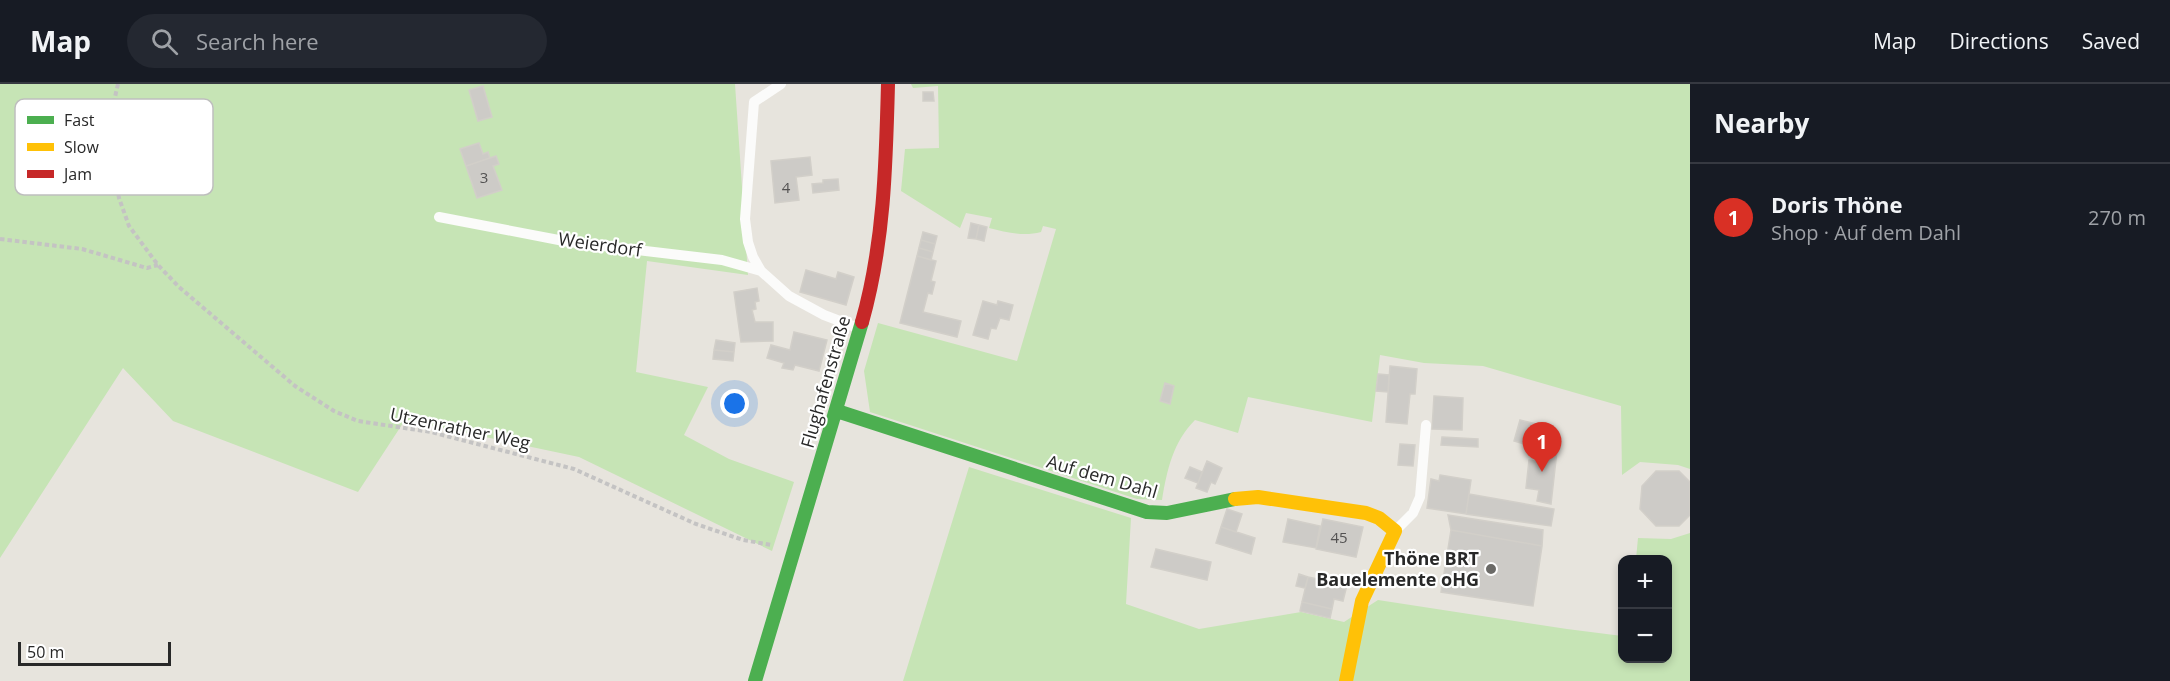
<!DOCTYPE html>
<html lang="en">
<head>
<meta charset="utf-8">
<style>
	:root { --surface:#171b24; --page:#242831; --text:#f1f3f6; --muted:#9ea1a6; --line:#363941; --accent:#d93025 }
	body { margin:0; font-family:"Open Sans",sans-serif; background:var(--page); color:var(--text) }
	.controls { position:absolute; right:18px; bottom:18px; display:grid; overflow:hidden; border-radius:12px; box-shadow:0 3px 9px #0003 }
	.controls button { width:54px; height:54px; display:grid; place-items:center; padding:0; border:0; border-bottom:2px solid var(--line); background:var(--surface); color:var(--text); font:30px sans-serif }
	.scale { position:absolute; left:18px; bottom:15px; width:153px; box-sizing:border-box; padding-left:6px; border:3px solid #282828; border-top:0; font-size:16px; line-height:21px; white-space:nowrap; color:#282828; -webkit-text-stroke:4px #fff; paint-order:stroke }
	.you { position:absolute; left:735px; top:320px; width:21px; height:21px; margin:-15px; border:4px solid #fff; border-radius:50%; background:#1a73e8; box-shadow:0 0 0 9px #1a73e833 }
	.badge { display:grid; place-items:center; width:39px; height:39px; border-radius:50%; background:var(--accent); color:#fff; font-size:20px; font-weight:700 }
	.pin { position:absolute; translate:-50% -50px; filter:drop-shadow(0 2px 3px #0008) }
	.pin::after { content:''; position:absolute; top:32px; width:21px; height:18px; background:inherit; clip-path:polygon(0 0,100% 0,50% 100%) }
	.list { margin:0; padding:0; list-style:none }
	h2 { display:flex; justify-content:space-between; align-items:center; height:78px; margin:0; padding:0 24px; font-size:26px }
	h2 small { font-size:20px; font-weight:400; color:var(--muted) }
	.list li { display:grid; grid-template-columns:39px 1fr auto; gap:18px; align-items:center; box-sizing:border-box; height:108px; padding:0 24px; border-top:2px solid var(--line) }
	.list b { display:block; font-size:22px; white-space:nowrap }
	.list p { margin:0; font-size:20px; white-space:nowrap; color:var(--muted) }
	.list em { font-size:20px; font-style:normal; color:var(--muted) }
	.icon { flex:none; width:33px; height:33px; fill:none; stroke:currentColor; stroke-width:2; stroke-linecap:round; stroke-linejoin:round }
	.map { position:relative; flex:none; width:1690px; height:597px; overflow:hidden }
	header { display:flex; align-items:center; gap:36px; box-sizing:border-box; height:84px; padding:0 30px; background:var(--surface); border-bottom:2px solid var(--line) }
	header strong { font-size:28px }
	nav { display:flex; gap:33px; margin-inline-start:auto; font-size:21px }
	.search { width:420px; height:54px; background:var(--page); display:flex; align-items:center; gap:15px; box-sizing:border-box; padding:0 21px; border-radius:33px; color:var(--muted); font-size:22px }
	main { display:flex }
	aside { flex:1; background:var(--surface) }
	.map>svg:first-child { display:block }
	.green { fill:#c6e4b5 }
	.building { fill:#cdcbc7; stroke:#d2cfc9; stroke-width:1.5 }
	.lines { fill:none; stroke-linecap:round; stroke-linejoin:round }
	.path { stroke:#c4c3c3; stroke-width:4; stroke-dasharray:4.5 3; stroke-linecap:butt }
	.lane { stroke:#fbfbfa; stroke-width:10 }
	.fast { stroke:#4caf50; stroke-width:14 }
	.slow { stroke:#ffc107; stroke-width:14 }
	.jam { stroke:#c62828; stroke-width:14 }
	.poi-dot { fill:#6b6a67; stroke:#fff; stroke-width:2 }
	.labels { text-anchor:middle; stroke-width:4.5; stroke-linejoin:round; paint-order:stroke }
	.number-label { font-size:15px; fill:#535252 }
	.street-label { font-size:18px; fill:#282828; stroke:#fff }
	.poi-label { font-size:18px; font-weight:bold; fill:#282828; stroke:#fff; text-anchor:end }
	.key { fill:#fff; stroke:#bebebe; stroke-width:1.5 }
	.key-label { font-size:16px; fill:#282828 }
</style>
</head>
<body>
<header>
<strong>Map</strong>
<div class="search"><svg class="icon" aria-label="search" viewBox="0 0 24 24"><circle cx="10" cy="10" r="6"/><path d="M15 15l6 6"/></svg>Search here</div>
<nav><a>Map</a><a>Directions</a><a>Saved</a></nav>
</header>
<main>
<div class="map">
<svg width="1690" height="597" viewBox="0 0 1690 597">
	<rect width="100%" height="100%" fill="#e7e4dd"/>
	<path class="green" d="M0 0H735L748 191 647 177 636 288 708 303 684 351 729 375 794 398 772 467 579 373 405 336 358 408 173 337 123 284 0 474Z
		M911 0H1690V385L1678 381 1640 378 1622 391 1621 322 1483 282 1424 279 1380 271 1372 338 1248 313 1238 349 1195 336C1173 358 1167 386 1162 416L1137 415 870 328 864 287 878 239 1017 277 1056 145 1043 142 1041 148C1023 153 1006 148 989 144L992 134 966 129 960 144 901 107 905 65 939 64 938 2 913 4Z
		M969 383 1131 434 1126 520 1199 545 1301 528 1344 538 1378 516 1567 545 1622 552V574H1668V476L1636 475 1638 454 1671 455 1690 449V597H903Z"/>
	<path class="building" d="M483 2 492 33 478 37 469 6Z
		M923 8H933L934 17H923Z
		M479 59 483 70 488 68 490 74 466 82 460 65Z
		M496 72 499 80 493 82 502 106 477 114 466 82Z
		M810 73 812 91 796 93 799 116 775 119 771 77Z
		M838 95 839 106 813 109 812 100 823 99V96Z
		M971 139 979 141 976 155 968 154Z
		M979 141 987 143 984 157 976 155Z
		M923 148 937 152 935 160 921 156Z
		M921 156 935 160 933 168 919 164Z
		M919 164 933 168 931 176 917 172Z
		M917 172 936 177 931 197 935 198 932 210 928 209 923 228 961 237 957 253 900 239Z
		M806 186 836 195 838 188 854 193 846 221 800 208Z
		M757 204 759 217 755 218 756 225 752 226 755 238H773V257L741 258 734 208Z
		M983 217 997 221 998 217 1013 221 1009 236 1000 234 996 245 991 244 988 255 973 251Z
		M794 248 827 256 819 287 795 281 793 286 782 284 784 279 767 274 771 261 790 266Z
		M716 256 735 259 734 268 714 266Z
		M714 266 734 268 733 277 713 275Z
		M1390 282 1417 285 1415 310H1410L1407 340 1386 338Z
		M1378 290 1389 291 1388 308 1376 307Z
		M1165 299 1174 302 1170 320 1160 317Z
		M1434 312 1463 314 1462 346 1432 345Z
		M1520 336 1545 342 1539 364 1514 357Z
		M1442 353 1478 355V363L1441 361Z
		M1400 360 1415 361 1413 382 1398 381Z
		M1543 365 1557 367 1551 420 1537 417 1539 406 1526 404 1529 376 1541 378Z
		M1207 377 1222 384 1215 400 1211 398 1207 408 1196 404Z
		M1190 383 1202 388 1198 399 1185 394Z
		M1656 387H1679L1690 398V431L1679 442H1656L1640 425 1642 402Z
		M1440 391 1471 396 1466 430 1427 424 1431 395 1439 397Z
		M1469 410 1554 425 1551 442 1466 430Z
		M1227 425 1242 430 1236 448 1221 443Z
		M1448 431 1543 446 1542 462 1451 446Z
		M1288 435 1320 442 1316 464 1283 458Z
		M1323 435 1363 443 1356 473 1316 465Z
		M1221 443 1255 454 1251 470 1216 459Z
		M1451 446 1542 462 1533 522 1441 508Z
		M1156 465 1211 478 1207 496 1151 483Z
		M1299 490 1308 493 1305 504 1296 502Z
		M1308 493 1347 501 1343 517 1334 515 1332 525 1302 518Z
		M1302 518 1332 525 1330 534 1300 527Z"/>
	<g class="lines">
		<path class="path" d="M118 0 109 39 110 65 119 114 129 142 158 181 179 203 295 302 334 327 358 337 431 348 574 385 696 440 743 456 772 461
			M0 155 82 165 147 184 158 181"/>
		<path class="lane" d="M781 0 754 18 745 135 748 158 753 173 761 187 789 212 824 231 858 244
			M439 133 569 158 722 176 761 187
			M1397 445 1413 429 1420 413 1426 341"/>
		<path class="fast" d="M837 327 1147 428 1167 429 1235 415
			M755 597 862 238"/>
		<path class="slow" d="M1235 415 1258 413 1366 429 1379 434 1395 447 1362 517 1346 597"/>
		<path class="jam" d="M862 238C884 161 886 80 888 0"/>
	</g>
	<circle class="poi-dot" cx="1491" cy="485" r="6"/>
	<g class="labels">
		<g class="number-label">
			<text x="484" y="99">3</text>
			<text x="786" y="109">4</text>
			<text x="1339" y="459">45</text>
		</g>
		<g class="street-label">
			<text transform="translate(600 161) rotate(8)" y="6">Weierdorf</text>
			<text transform="translate(826 298) rotate(-74)" y="6">Flughafenstraße</text>
			<text transform="translate(460 345) rotate(12)" y="6">Utzenrather Weg</text>
			<text transform="translate(1102 393) rotate(16)" y="6">Auf dem Dahl</text>
		</g>
		<g class="poi-label">
			<text x="1479" y="481">Thöne BRT<tspan x="1479" dy="21">Bauelemente oHG</tspan></text>
		</g>
	</g>
	<rect x="15" y="15" width="198" height="96" rx="9" class="key"/>
	<rect x="27" y="32" width="27" height="8" fill="#4caf50"/>
	<rect x="27" y="59" width="27" height="8" fill="#ffc107"/>
	<rect x="27" y="86" width="27" height="8" fill="#c62828"/>
	<g class="key-label">
		<text x="64" y="42">Fast</text>
		<text x="64" y="69">Slow</text>
		<text x="64" y="96">Jam</text>
	</g>
</svg>
<div class="controls">
<button>+</button>
<button>−</button>
</div>
<div class="scale">50 m</div>
<div class="you"></div>
<div class="pin badge" style="left:1542px;top:388px">1</div>
</div>
<aside>
<h2>Nearby<small></small></h2>
<ul class="list">
<li><span class="badge">1</span><div><b>Doris Thöne</b><p>Shop · Auf dem Dahl</p></div><em>270 m</em></li>
</ul>
</aside>
</main>
</body>
</html>
